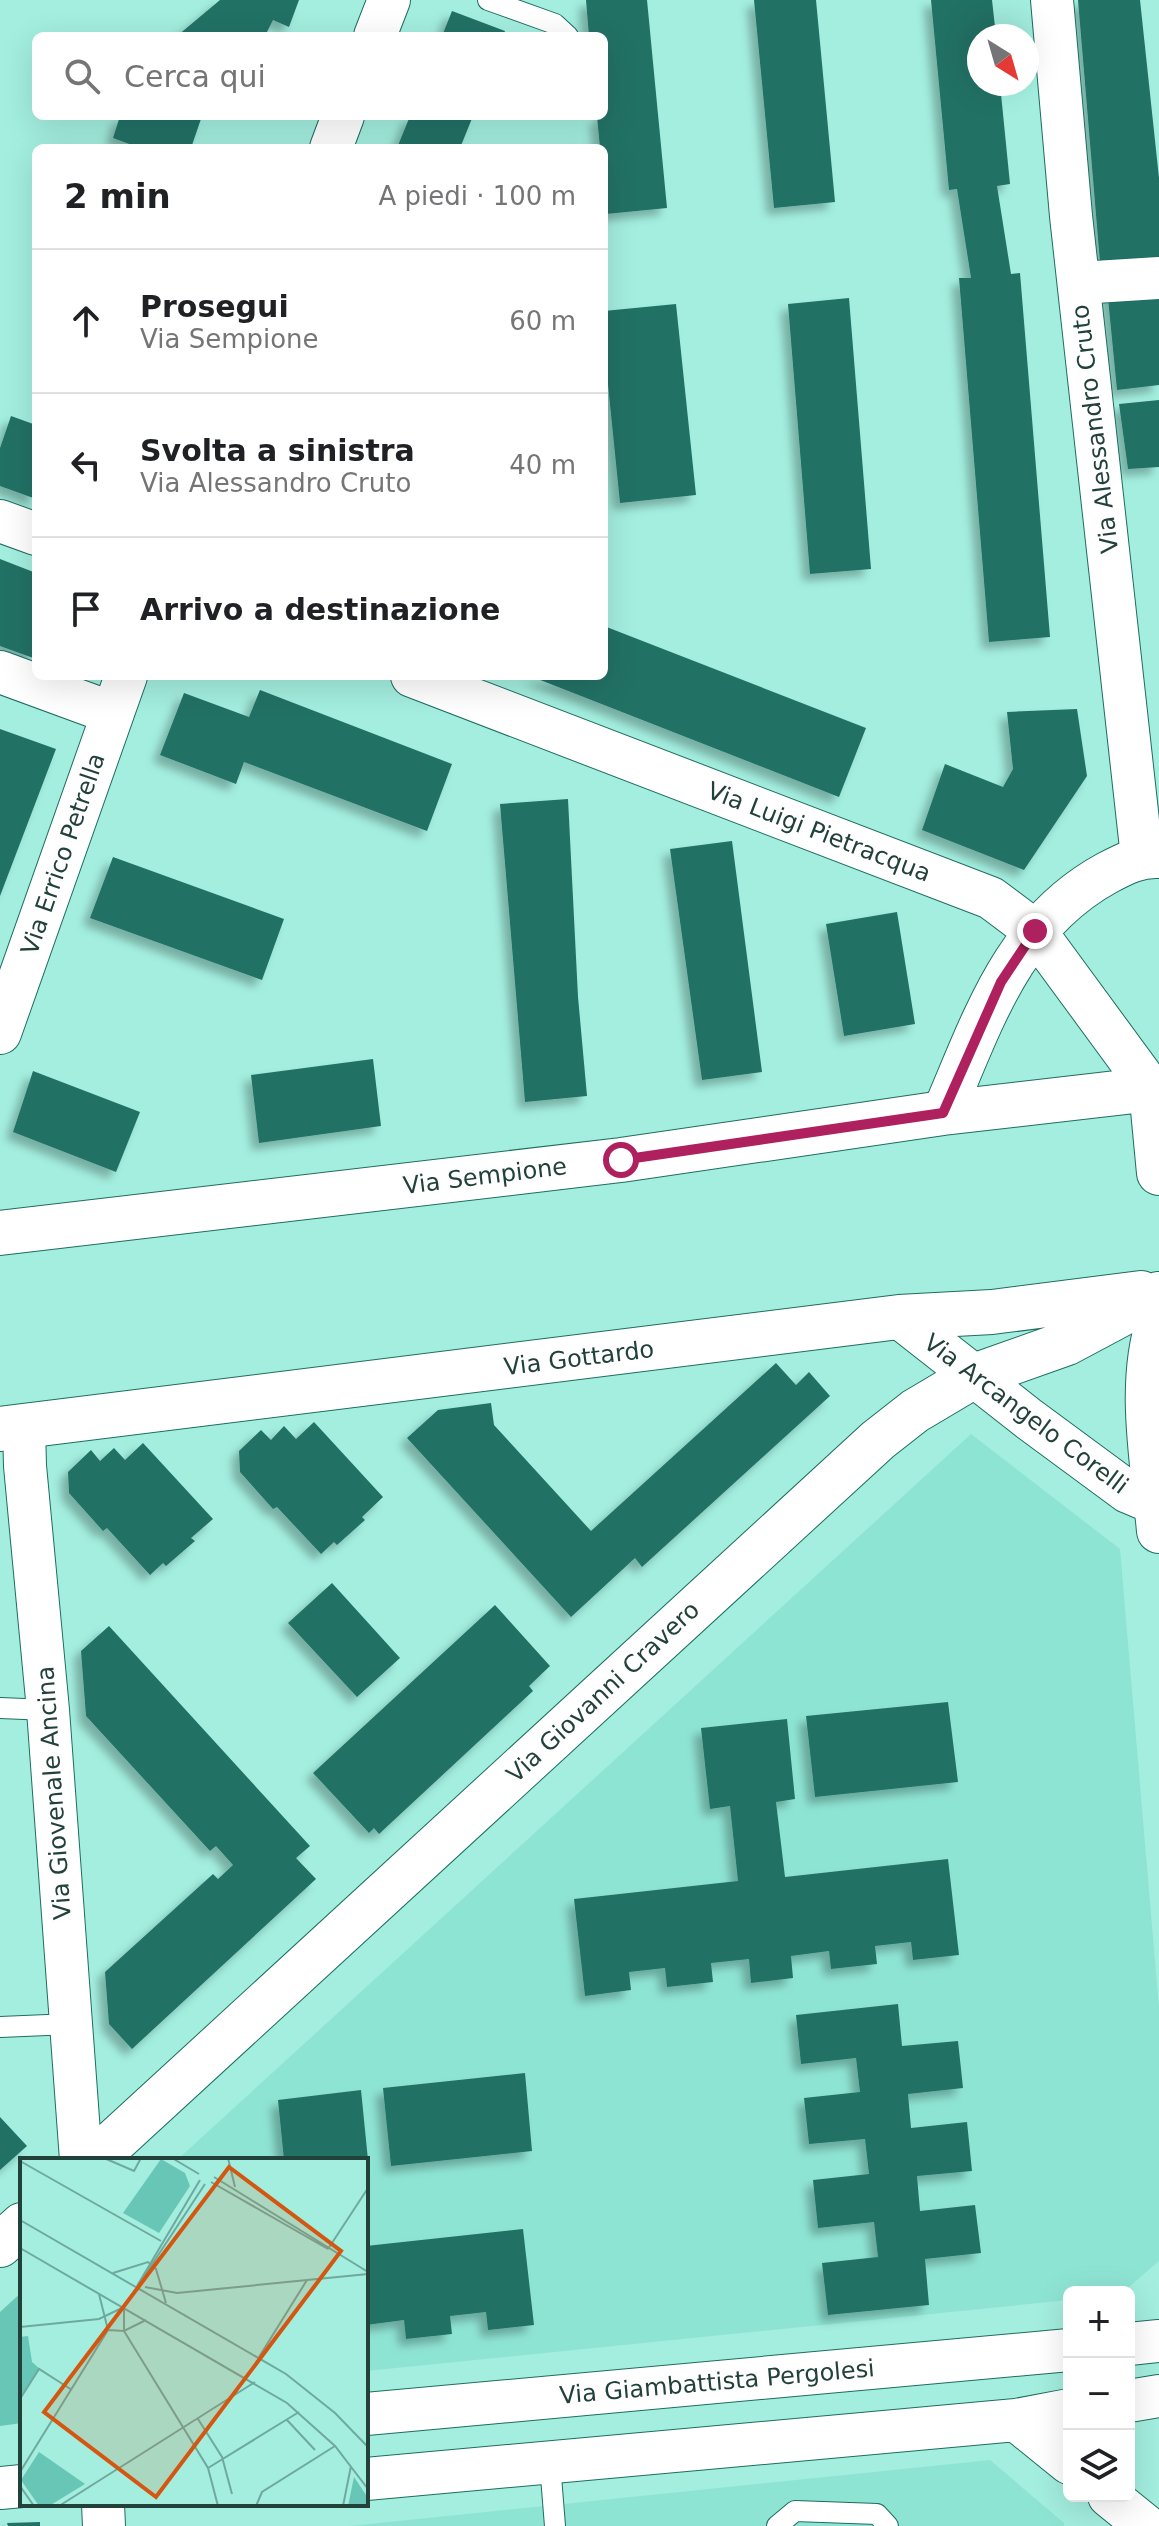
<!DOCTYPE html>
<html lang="it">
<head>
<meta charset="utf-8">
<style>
	:root { --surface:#fff; --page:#f2f2f2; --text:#202124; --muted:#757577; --line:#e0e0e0 }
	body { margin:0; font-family:"DejaVu Sans",sans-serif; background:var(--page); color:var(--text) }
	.controls { position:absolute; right:24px; bottom:24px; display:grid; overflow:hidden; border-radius:12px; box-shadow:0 8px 32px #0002 }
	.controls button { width:72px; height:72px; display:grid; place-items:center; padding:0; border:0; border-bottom:2px solid var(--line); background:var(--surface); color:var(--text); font:40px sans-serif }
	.compass { position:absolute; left:967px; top:24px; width:72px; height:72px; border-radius:50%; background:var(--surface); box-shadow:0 8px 32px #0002; rotate:143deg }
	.stop { position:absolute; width:24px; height:24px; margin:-18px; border:6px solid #ae215e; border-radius:50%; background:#fff }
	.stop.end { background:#ae215e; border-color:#fff; box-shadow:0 2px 8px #0008 }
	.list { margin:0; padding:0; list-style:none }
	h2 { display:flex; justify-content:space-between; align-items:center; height:104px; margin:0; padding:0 32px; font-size:34px }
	h2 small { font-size:26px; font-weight:400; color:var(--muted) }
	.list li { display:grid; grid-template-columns:52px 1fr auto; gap:24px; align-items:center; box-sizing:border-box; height:144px; padding:0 32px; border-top:2px solid var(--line) }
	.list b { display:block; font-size:30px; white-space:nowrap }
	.list p { margin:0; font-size:26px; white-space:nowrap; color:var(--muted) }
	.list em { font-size:26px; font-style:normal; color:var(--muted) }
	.icon { flex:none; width:44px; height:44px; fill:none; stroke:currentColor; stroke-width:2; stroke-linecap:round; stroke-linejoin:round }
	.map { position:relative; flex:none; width:1159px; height:2526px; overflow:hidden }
	.search { position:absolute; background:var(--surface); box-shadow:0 8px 32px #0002; left:32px; top:32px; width:576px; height:88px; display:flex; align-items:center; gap:20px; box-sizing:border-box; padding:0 28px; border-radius:12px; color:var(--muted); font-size:30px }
	.panel { position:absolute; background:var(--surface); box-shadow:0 8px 32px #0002; left:32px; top:144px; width:576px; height:536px; border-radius:12px }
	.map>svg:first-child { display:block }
	.built { fill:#8ee4d3 }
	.green { fill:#67c6b5 }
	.building { fill:#227165; filter:url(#shadow) }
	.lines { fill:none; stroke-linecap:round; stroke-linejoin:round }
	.lane-casing { stroke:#1d6d61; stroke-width:22 }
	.street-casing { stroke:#1d6d61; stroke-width:44 }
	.secondary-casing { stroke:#1d6d61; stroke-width:46 }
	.lane { stroke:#fff; stroke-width:20 }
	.street { stroke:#fff; stroke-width:42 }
	.secondary { stroke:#fff; stroke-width:44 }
	.route { stroke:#ae215e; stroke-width:10 }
	.labels { text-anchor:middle; stroke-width:8; stroke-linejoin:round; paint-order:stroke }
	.street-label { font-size:24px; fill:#22413b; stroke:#fefefe }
	.inset-road { fill:none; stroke:#6fa99d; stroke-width:2 }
	.view { fill:#d45711; fill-opacity:0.15; stroke:#d45711; stroke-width:4 }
	.inset-edge { fill:none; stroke:#22413b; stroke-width:4 }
</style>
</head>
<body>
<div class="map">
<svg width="1159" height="2526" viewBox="0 0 1159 2526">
	<defs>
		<filter id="shadow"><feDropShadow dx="-7" dy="7" stdDeviation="4" flood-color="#0004"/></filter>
	</defs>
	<rect width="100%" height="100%" fill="#a3eedf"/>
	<path class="built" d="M971 1434 1120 1549 1159 2008V2261L1123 2292H1069V2300L366 2371V2160H177Z
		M990 2460 1064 2523V2526H350Z"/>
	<path class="green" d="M22 2292V2423L0 2426V2312Z"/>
	<path class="building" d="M220 0H299L289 27 273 20 265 36H177Z
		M586 0H647L667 208 606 214 604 148H600L597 116H604V36H589Z
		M754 0H816L835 202 774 208Z
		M931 0H992L996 36H979V84H1000L1010 184 997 186 1011 274 1020 273 1050 637 989 642 959 278H971L957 189 949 190Z
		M1078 0H1140L1159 178V270L1101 274Z
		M452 11 505 31 503 36H442Z
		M120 116H202L191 148H140L113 138Z
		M410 116H473L460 148H397Z
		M1159 283V385L1117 390 1107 288Z
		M849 298 871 569 810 574 788 304Z
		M676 304 696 495 620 503 604 345V311Z
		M1159 400V467L1128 469 1119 404Z
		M11 416 36 425V499L0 486V448Z
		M0 559 36 573V659L0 646Z
		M604 626 866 728 839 797 530 676H604Z
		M260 690 452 764 427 831 244 762 236 784 160 755 184 693 249 717Z
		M1077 709 1087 776 1024 870 922 830 945 764 1003 787 1013 769 1007 712Z
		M0 729 56 749 0 896Z
		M568 799 578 997 587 1096 525 1102 500 804Z
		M732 841 762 1072 702 1080 670 849Z
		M113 857 284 919 262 980 90 918Z
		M897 912 915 1024 844 1036 826 924Z
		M373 1059 381 1126 259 1143 251 1075Z
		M33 1071 140 1112 116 1172 13 1132Z
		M776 1363 796 1385 809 1372 830 1396 642 1567 635 1558 571 1617 407 1438 438 1410 491 1403 494 1425 591 1531Z
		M314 1422 383 1497 362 1517 365 1520 337 1545 334 1542 321 1554 277 1507 273 1509 240 1472 239 1451 261 1430 271 1440 284 1426 296 1439Z
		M143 1443 213 1519 191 1538 195 1541 166 1566 163 1563 150 1575 107 1528 103 1531 69 1493 68 1472 91 1450 100 1461 114 1448 125 1460Z
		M332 1583 400 1658 357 1697 288 1623Z
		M495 1605 550 1666 529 1686 533 1691 379 1834 374 1828 369 1833 313 1773Z
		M109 1626 310 1846 296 1858 316 1879 132 2049 109 2024 105 1972 213 1874 218 1879 233 1865 216 1846 210 1851 86 1716 81 1651Z
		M948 1702 958 1782 815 1797 806 1716Z
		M787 1719 795 1799 776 1802 785 1877 948 1859 959 1955 913 1960 911 1942 875 1946 877 1964 831 1969 829 1951 791 1956 793 1978 751 1983 749 1959 711 1963 713 1982 667 1987 665 1968 629 1972 631 1990 585 1996 574 1899 738 1881 730 1806 710 1809 701 1728Z
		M898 2004 902 2046 958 2041 963 2088 908 2094 911 2128 967 2122 972 2171 917 2176 920 2211 975 2205 981 2253 925 2259 929 2305 828 2315 822 2263 878 2257 874 2222 818 2228 813 2180 869 2174 865 2139 809 2144 804 2098 860 2092 856 2058 801 2064 796 2015Z
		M525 2073 532 2151 391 2166 383 2088Z
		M361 2090 368 2160H284L278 2100Z
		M0 2117 27 2146 0 2170Z
		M523 2229 534 2325 488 2330 486 2312 450 2316 452 2334 406 2339 404 2320 366 2325V2246Z
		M40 2522V2526H8L7 2523Z"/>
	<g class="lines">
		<g class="lane-casing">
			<path id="lane" d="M488 0 555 24 568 36
				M0 1708 48 1710
				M0 2027 71 2024
				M550 2464 555 2526
				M777 2526 795 2511 877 2514 888 2526"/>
		</g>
		<g class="street-casing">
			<path id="street" d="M1052 0 1071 216 1142 857
				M375 36 389 0
				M331 148 343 116
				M1079 283 1159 278
				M0 521 36 534
				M0 672 112 713
				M412 676 991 898 1035 931 1151 1089
				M0 1033 126 676
				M943 1113C983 1021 1012 925 1107 873 1124 864 1139 856 1159 857
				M899 1317 1029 1419 1128 1492 1159 1505
				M24 1427 25 1466 48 1710 81 2160
				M1129 2344 1159 2341
				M1129 2401 1159 2396
				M366 2414 1069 2350
				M1016 2420 1069 2463
				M366 2479 1016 2420 1069 2410
				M0 2488 22 2486
				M1109 2496 1146 2526
				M103 2504 104 2526"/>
		</g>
		<g class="secondary-casing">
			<path id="secondary" d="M1151 1089 1159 1173
				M0 1233 621 1160 943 1113 1159 1088
				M1159 1319C1137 1384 1153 1463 1159 1531
				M0 1429 899 1317 992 1312 1141 1293
				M94 2160 878 1440 915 1411 974 1376 1067 1343 1159 1294
				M0 2245 22 2225"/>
		</g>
		<use href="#lane" class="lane"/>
		<use href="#street" class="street"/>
		<use href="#secondary" class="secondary"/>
	</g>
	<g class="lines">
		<path class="route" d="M621 1160 943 1113 1001 982 1035 931"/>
	</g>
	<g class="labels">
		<g class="street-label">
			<text transform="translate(1095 429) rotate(-97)" y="8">Via Alessandro Cruto</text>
			<text transform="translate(819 832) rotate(21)" y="8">Via Luigi Pietracqua</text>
			<text transform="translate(63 854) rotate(-71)" y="8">Via Errico Petrella</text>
			<text transform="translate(485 1176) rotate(-7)" y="8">Via Sempione</text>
			<text transform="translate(579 1358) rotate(-7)" y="8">Via Gottardo</text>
			<text transform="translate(1026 1414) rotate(37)" y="8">Via Arcangelo Corelli</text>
			<text transform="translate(603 1692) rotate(-43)" y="8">Via Giovanni Cravero</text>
			<text transform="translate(54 1793) rotate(-94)" y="8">Via Giovenale Ancina</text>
			<text transform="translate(717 2382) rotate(-5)" y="8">Via Giambattista Pergolesi</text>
		</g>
	</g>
	<g transform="translate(20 2158)">
		<rect width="348" height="348" fill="#a3eedf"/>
		<path d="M141 1 165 15 170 28 139 75 103 55ZM8 178 12 204 20 211 0 241V179ZM19 294 65 326 29 348H19L1 322ZM334 319 348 340V348H328Z" fill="#67c6b5"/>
		<path class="inset-road" d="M84 0 114 13 121 0M152 0 179 16M208 0 215 29M0 3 141 83M194 19 348 114M191 24 308 91M185 26 104 149V173L188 310 198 348M0 62 266 216 315 255 348 289M0 90 267 245 315 288 348 331M308 91 348 30M93 115 128 104 136 111 146 145M117 128 180 22M125 129 157 135 348 116M79 136 88 172M0 169 79 161 104 149M88 172 104 173 126 162M239 199 287 122M0 241 19 211 52 232M178 261 202 299 212 336M267 262 295 292M188 310 279 254M0 314 88 172M0 328 14 348M39 348 235 224M236 348 242 334 315 288M323 348 331 308"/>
		<path class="view" d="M209 9 321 93 136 339 24 254Z"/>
		<rect width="348" height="348" class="inset-edge"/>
	</g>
</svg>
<div class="controls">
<button>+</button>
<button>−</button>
<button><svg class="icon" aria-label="layers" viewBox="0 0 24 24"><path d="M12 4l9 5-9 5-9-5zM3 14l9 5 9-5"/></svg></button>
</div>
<svg class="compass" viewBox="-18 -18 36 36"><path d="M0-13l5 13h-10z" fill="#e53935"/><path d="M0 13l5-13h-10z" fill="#757577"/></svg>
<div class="stop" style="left:621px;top:1160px"></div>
<div class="stop end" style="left:1035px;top:931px"></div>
<div class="search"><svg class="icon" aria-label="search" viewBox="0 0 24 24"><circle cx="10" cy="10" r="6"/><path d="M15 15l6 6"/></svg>Cerca qui</div>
<section class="panel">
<h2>2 min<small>A piedi · 100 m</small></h2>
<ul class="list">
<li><svg class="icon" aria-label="ahead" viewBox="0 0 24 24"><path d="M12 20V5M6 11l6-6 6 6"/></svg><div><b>Prosegui</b><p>Via Sempione</p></div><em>60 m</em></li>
<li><svg class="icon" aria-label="left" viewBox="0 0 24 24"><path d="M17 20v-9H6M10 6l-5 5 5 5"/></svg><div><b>Svolta a sinistra</b><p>Via Alessandro Cruto</p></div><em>40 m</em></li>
<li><svg class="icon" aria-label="arrive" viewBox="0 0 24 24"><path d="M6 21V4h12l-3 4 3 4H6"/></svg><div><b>Arrivo a destinazione</b></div></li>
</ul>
</section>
</div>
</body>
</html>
